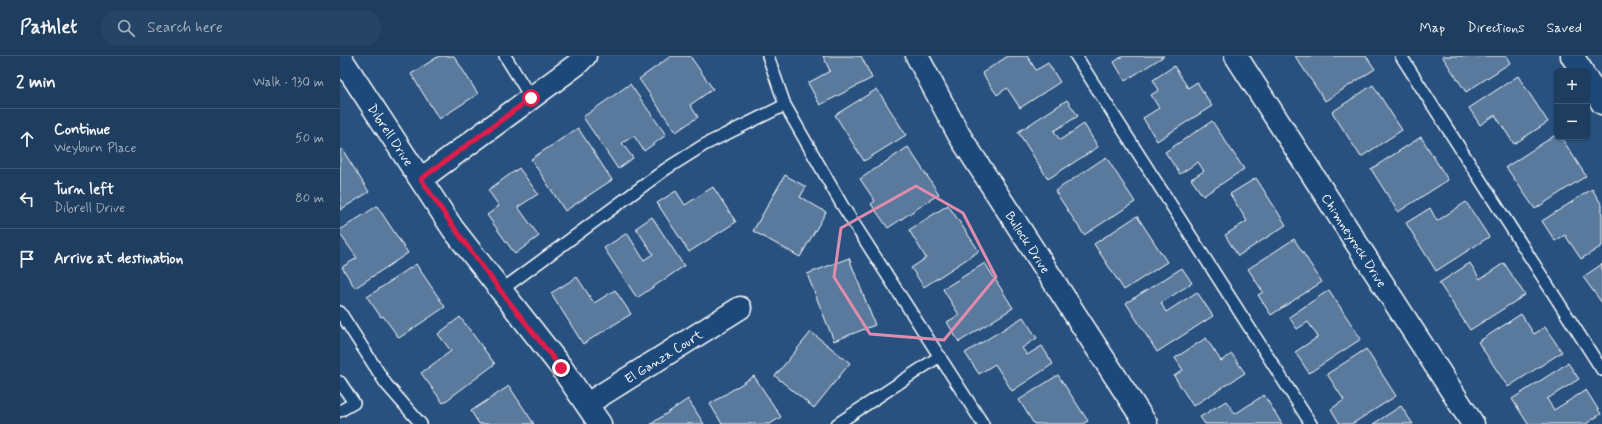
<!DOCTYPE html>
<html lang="en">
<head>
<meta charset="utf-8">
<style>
	:root { --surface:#1e3d5f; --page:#264465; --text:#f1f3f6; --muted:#a1aebd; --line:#3c5674 }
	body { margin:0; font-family:Mynerve,sans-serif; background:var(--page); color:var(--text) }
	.controls { position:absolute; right:12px; top:12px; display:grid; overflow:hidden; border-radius:6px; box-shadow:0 1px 3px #0004 }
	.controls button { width:36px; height:36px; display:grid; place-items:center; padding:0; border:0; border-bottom:1px solid var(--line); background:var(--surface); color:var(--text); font:20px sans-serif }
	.stop { position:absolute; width:12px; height:12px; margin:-9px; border:3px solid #e11d48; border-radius:50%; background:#fff }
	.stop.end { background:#e11d48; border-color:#fff; box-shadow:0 1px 4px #0008 }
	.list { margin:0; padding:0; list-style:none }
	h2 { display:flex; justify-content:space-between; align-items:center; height:52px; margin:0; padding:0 16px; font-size:17px }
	h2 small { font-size:13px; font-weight:400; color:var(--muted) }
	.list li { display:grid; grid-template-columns:26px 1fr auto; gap:12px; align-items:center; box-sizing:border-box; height:60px; padding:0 16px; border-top:1px solid var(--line) }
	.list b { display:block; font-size:15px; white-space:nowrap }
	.list p { margin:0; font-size:13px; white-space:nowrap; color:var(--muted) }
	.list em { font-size:13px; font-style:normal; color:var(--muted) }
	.icon { flex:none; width:22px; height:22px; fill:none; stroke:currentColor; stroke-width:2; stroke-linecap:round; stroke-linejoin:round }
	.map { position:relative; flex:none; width:1262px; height:368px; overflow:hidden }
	header { display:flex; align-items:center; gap:24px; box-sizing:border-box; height:56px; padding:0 20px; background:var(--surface); border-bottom:1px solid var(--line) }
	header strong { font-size:19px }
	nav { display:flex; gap:22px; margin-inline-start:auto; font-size:14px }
	.search { width:280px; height:36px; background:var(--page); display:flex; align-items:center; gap:10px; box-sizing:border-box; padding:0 14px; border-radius:22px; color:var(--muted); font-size:15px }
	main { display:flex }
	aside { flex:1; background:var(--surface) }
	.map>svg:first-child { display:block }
	.building { fill:#5a7a9d; stroke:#fff }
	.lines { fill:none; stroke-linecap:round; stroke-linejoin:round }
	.service-casing { stroke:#fff; stroke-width:14 }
	.minor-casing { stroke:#fff; stroke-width:25 }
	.tertiary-casing { stroke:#fff; stroke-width:25 }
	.service { stroke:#1f4a7a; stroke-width:11 }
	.minor { stroke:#1f4a7a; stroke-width:22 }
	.tertiary { stroke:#1f4a7a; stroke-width:22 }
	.route { stroke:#e11d48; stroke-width:5 }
	.marked { fill:none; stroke:#e08cad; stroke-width:3; stroke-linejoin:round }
	.labels { text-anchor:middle; stroke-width:4; stroke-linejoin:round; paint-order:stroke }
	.street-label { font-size:13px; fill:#fff; stroke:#1f4a7a }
</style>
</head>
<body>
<header>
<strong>Pathlet</strong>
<div class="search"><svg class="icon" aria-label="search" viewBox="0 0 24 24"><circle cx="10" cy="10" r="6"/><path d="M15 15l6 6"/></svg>Search here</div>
<nav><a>Map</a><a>Directions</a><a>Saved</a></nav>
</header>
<main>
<aside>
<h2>2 min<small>Walk · 130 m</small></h2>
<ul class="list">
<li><svg class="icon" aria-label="ahead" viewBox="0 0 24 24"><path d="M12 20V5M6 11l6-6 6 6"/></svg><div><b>Continue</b><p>Weyburn Place</p></div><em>50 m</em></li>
<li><svg class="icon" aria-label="left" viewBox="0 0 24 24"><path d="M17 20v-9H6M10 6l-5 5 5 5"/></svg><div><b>Turn left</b><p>Dibrell Drive</p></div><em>80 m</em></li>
<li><svg class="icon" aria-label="arrive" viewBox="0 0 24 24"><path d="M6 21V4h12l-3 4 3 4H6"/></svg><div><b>Arrive at destination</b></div></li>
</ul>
</aside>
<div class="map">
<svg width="1262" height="368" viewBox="0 0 1262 368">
	<rect width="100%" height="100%" fill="#28517f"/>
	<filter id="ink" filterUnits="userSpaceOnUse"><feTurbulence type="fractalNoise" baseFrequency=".025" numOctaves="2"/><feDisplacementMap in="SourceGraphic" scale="8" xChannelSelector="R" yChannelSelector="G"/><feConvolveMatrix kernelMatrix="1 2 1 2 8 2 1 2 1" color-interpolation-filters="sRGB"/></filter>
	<g filter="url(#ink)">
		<path class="building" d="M99 0H114L138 38 99 63 71 18Z
			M331 0H350L373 33 350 49 358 61 336 76 299 23Z
			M483 0H521L532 22 480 49 468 27 490 15Z
			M668 0H687L696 14 708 7 720 26 680 52 667 32 657 39 642 17Z
			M783 0H824L785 25 774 6Z
			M955 0H1026L1035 13 985 45Z
			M1102 0H1166L1170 7 1126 36Z
			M834 10 848 32 857 26 872 50 817 85 803 62 819 52 811 39 819 34 813 24Z
			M1178 20 1208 66 1174 88 1155 59 1140 69 1129 52Z
			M290 28 326 79 304 95 294 80 282 87 293 102 278 113 243 61Z
			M1033 29 1062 74 1021 101 992 56Z
			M537 33 566 79 524 105 495 59Z
			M727 44 738 60 714 75 720 84 744 68 758 91 708 123 678 76Z
			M872 65 904 113 863 140 851 123 864 115 858 106 840 118 825 96Z
			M238 72 272 124 225 155 191 103Z
			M1217 78V81H1221L1246 120 1195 153 1166 111Z
			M1081 81 1108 124 1058 156 1031 113Z
			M568 91 599 138 548 172 531 148 535 145 520 123Z
			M2 93 29 136 0 154V94Z
			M766 101 795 146 744 179 715 135Z
			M179 112 198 138 178 151 199 180 175 198 147 159 159 150 148 134Z
			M445 119 466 131 460 141 486 156 460 201 413 175Z
			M916 122 946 169 898 200 885 179 907 165 890 138Z
			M373 131 396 166 349 196 317 147 336 135 345 149Z
			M1252 133 1262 149V190L1241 203 1225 179 1215 185 1202 165Z
			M1126 146 1149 181 1096 215 1066 167 1090 152 1097 165Z
			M608 149 639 195 584 231 571 212 586 202 569 174Z
			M37 150 68 197 15 232 2 211 17 202 0 178V174Z
			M797 160 827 206 784 234 754 188Z
			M312 161 344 210 297 242 264 192 287 177 304 204 313 198 296 172Z
			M954 183 982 226 931 259 918 239 923 236 908 213Z
			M509 202 535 269 494 285 467 218Z
			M645 207 673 252 619 286 607 266 619 259 603 233Z
			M1130 207 1140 223 1164 207 1185 239 1130 274 1099 227Z
			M76 208 105 251 59 282 43 260 41 261 27 241Z
			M1262 208V247L1243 221Z
			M842 212 852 227 821 247 826 256 857 236 873 260 817 296 786 247Z
			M237 221 254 247 275 234 291 258 243 288 211 237Z
			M989 234 1021 283 969 317 955 296 978 281 968 266 957 273 949 261Z
			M1181 258 1194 278 1205 271 1222 296 1168 331 1138 286Z
			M120 261 155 308 103 347 81 317 111 295 98 278Z
			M683 261 697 282 682 292 687 299 702 290 713 308 672 335 655 308 639 318 625 297Z
			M471 276 510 307 474 352 435 320Z
			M866 282 881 305 892 298 905 317 853 350 834 320 843 314 835 302Z
			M1026 293 1056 340 1012 368H1000L991 353 1004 344 987 318Z
			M1228 307 1239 323 1207 343 1214 354 1246 334 1261 358 1246 368H1188L1172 343Z
			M718 319 748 365 743 368H694L679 344Z
			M414 320 441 361 430 368H382L370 348Z
			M169 330 194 368H139L131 355Z
			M924 339 942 368H865L860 361 886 345 895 358Z
			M348 343 364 368H311Z
			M1061 350 1073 368H1033Z"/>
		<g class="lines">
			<g class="service-casing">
				<path id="service" d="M165 0 191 42
					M428 0 445 49 502 149 643 368
					M736 0 971 368
					M1061 0 1262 314
					M160 235 326 113 364 89 445 49
					M0 256 46 328 81 368
					M0 326 14 347 0 355
					M497 368 600 300"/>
			</g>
			<g class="minor-casing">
				<g id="minor">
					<path id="s1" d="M577 0 619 79 806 368"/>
					<path id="s2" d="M896 0 1133 368"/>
					<path id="s3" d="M0 1 113 173 221 311 260 368"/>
					<path d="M81 123 236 9 245 0"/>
					<path id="s4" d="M247 348 400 252"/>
				</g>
			</g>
			<g class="tertiary-casing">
				<path id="tertiary" d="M1232 0 1242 15
					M1247 23 1262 47"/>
			</g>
			<use href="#service" class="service"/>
			<use href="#minor" class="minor"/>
			<use href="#tertiary" class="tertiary"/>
		</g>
	</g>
	<g class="lines" filter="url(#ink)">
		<path class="route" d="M191 42 81 123C124 189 172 250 221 312"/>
	</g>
	<path class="marked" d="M576 130 623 157 656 221 604 284 530 278 494 221 501 172Z"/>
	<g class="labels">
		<g class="street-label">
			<text dy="5" stroke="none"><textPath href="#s3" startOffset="93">Dibrell Drive</textPath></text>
			<text dy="5" stroke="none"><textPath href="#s2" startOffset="219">Chimneyrock Drive</textPath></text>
			<text dy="5" stroke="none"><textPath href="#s1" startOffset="217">Bullock Drive</textPath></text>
			<text dy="5" stroke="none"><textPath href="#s4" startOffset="90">El Ganza Court</textPath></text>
		</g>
	</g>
</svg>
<div class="controls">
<button>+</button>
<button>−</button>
</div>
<div class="stop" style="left:191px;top:42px"></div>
<div class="stop end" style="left:221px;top:312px"></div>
</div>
</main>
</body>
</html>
